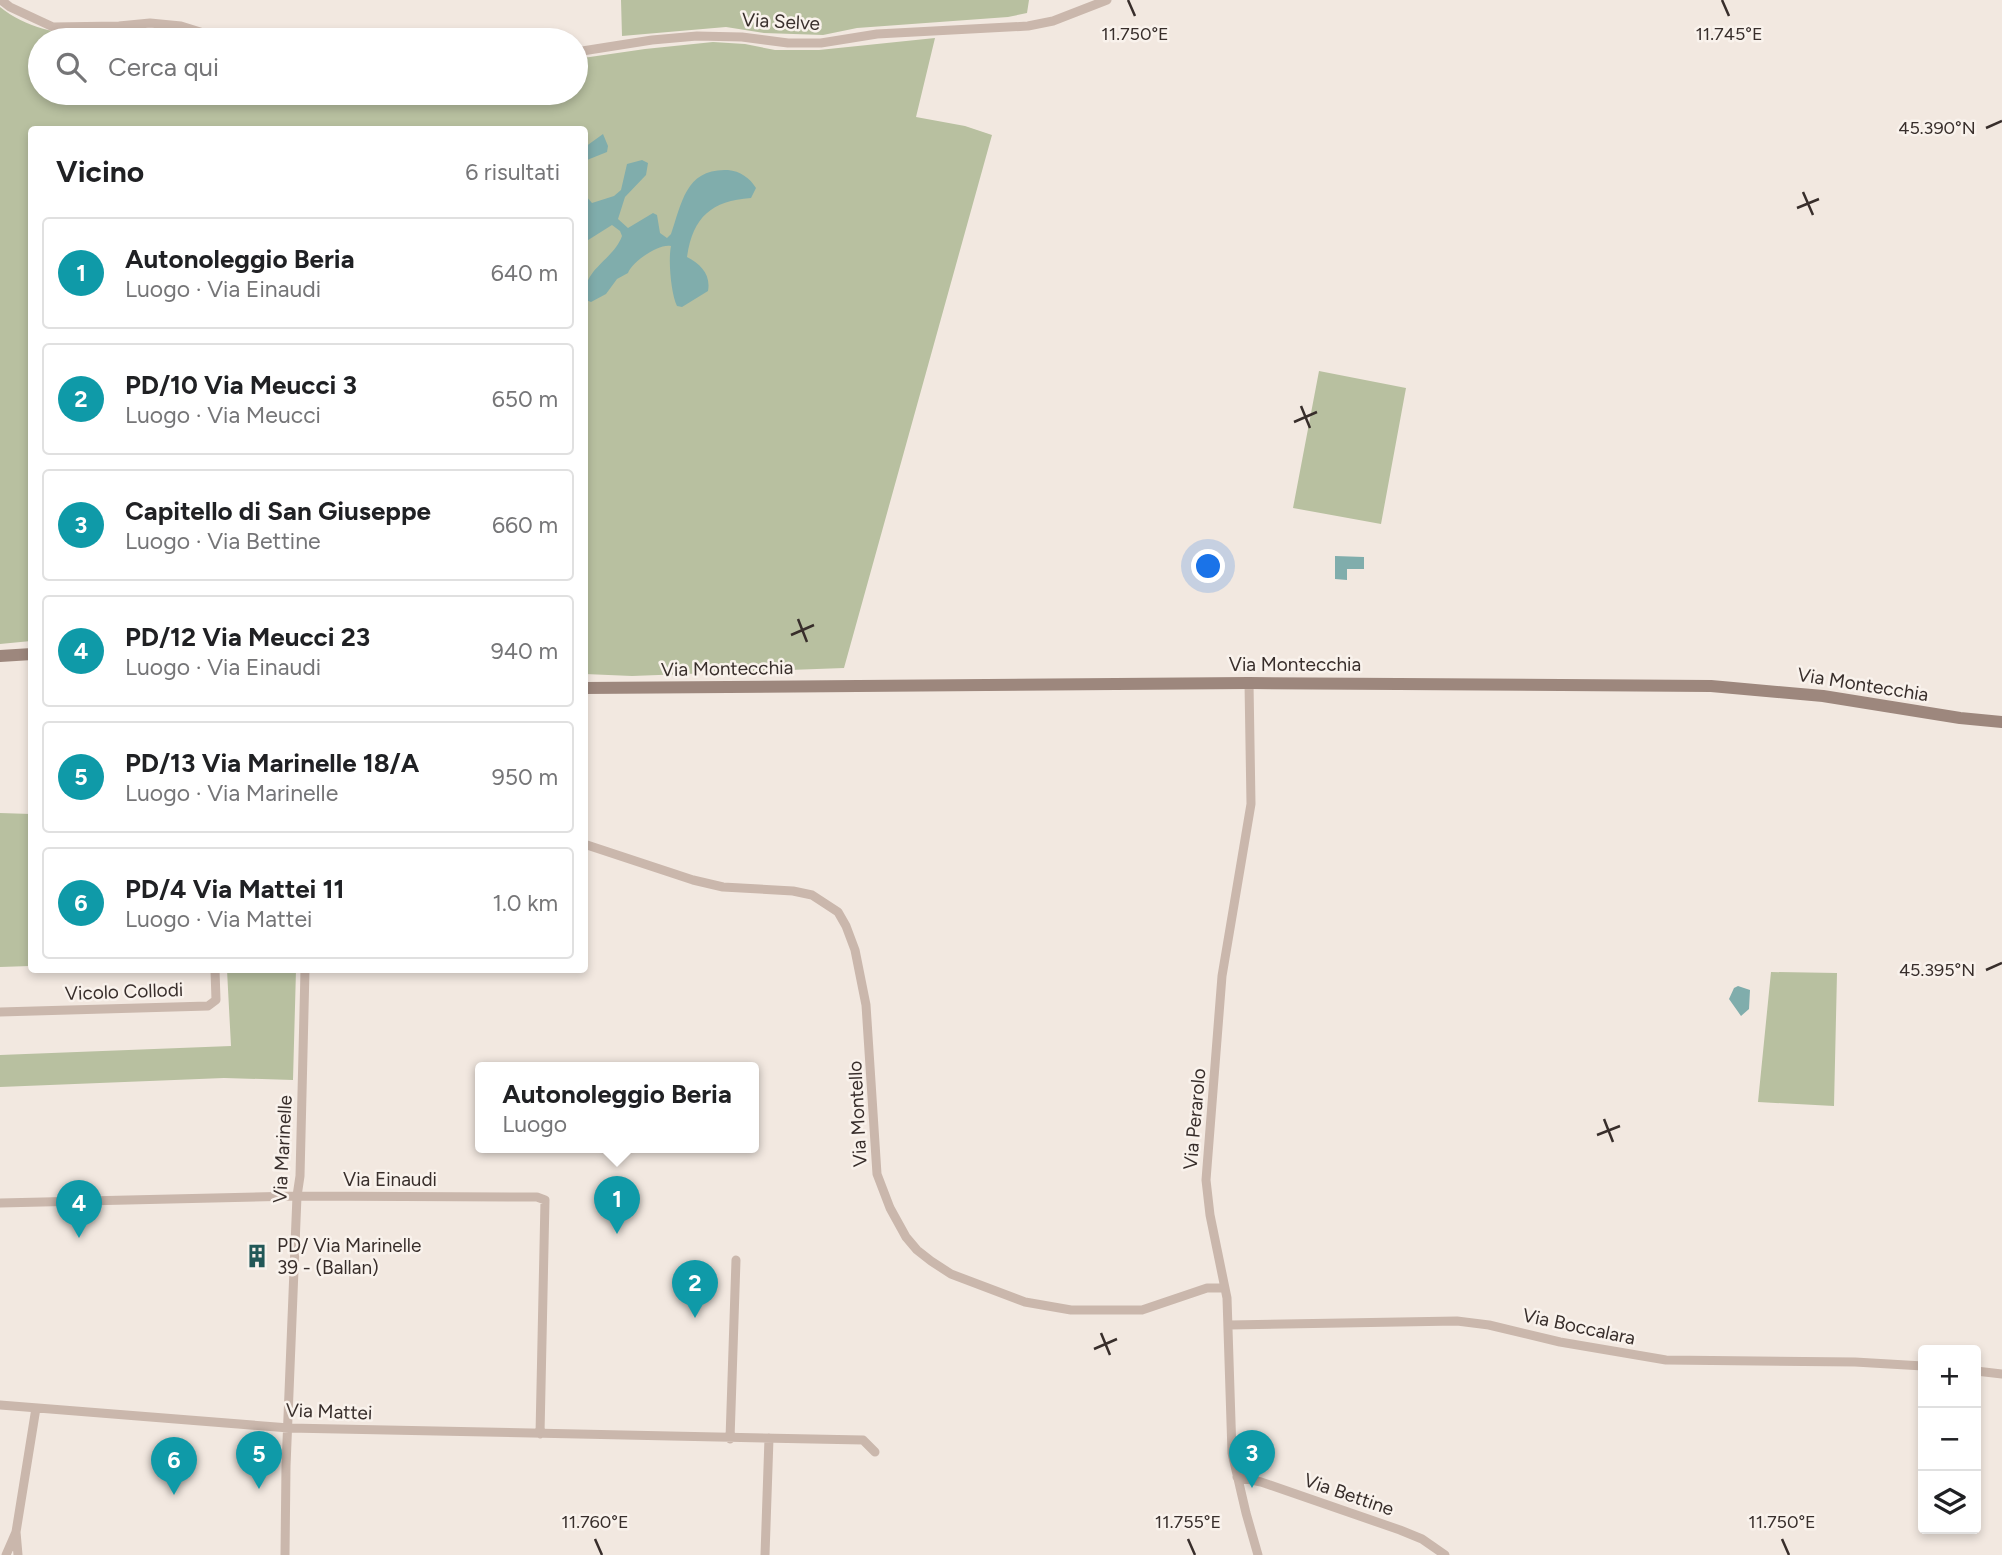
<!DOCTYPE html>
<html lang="it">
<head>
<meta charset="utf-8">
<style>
	:root { --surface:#fff; --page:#f2f2f2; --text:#202124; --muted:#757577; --line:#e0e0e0; --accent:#2563eb }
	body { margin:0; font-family:Figtree,sans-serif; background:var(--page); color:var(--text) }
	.controls { position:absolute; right:21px; bottom:21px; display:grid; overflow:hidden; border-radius:7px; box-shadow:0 4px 10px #0003 }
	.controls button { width:63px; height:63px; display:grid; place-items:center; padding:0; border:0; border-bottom:2px solid var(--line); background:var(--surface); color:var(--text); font:35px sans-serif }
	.you { position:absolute; left:1209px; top:567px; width:24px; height:24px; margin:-18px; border:5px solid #fff; border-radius:50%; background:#1a73e8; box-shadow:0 0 0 10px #1a73e833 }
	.badge { display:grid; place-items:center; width:46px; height:46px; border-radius:50%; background:var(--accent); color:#fff; font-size:23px; font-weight:700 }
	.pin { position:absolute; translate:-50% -58px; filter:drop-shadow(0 2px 4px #0008) }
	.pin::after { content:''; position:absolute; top:37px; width:24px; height:21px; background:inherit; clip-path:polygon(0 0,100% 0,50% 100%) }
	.popup { position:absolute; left:475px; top:1062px; width:284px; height:91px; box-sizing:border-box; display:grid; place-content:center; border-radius:7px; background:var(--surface); filter:drop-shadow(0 2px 5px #0005); font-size:23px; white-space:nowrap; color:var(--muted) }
	.popup b { font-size:26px; color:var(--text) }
	.popup::after { content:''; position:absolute; left:50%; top:100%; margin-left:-14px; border:14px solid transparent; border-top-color:var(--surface) }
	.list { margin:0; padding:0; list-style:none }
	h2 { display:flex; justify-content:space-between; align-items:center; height:91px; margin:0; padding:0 28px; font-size:30px }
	h2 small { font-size:23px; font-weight:400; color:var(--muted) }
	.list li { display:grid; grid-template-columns:46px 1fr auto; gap:21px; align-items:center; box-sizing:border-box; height:112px; margin:0 14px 14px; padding:0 14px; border:2px solid var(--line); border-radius:7px }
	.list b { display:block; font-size:26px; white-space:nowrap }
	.list p { margin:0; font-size:23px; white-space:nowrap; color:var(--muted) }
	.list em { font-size:23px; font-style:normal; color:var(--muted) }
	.icon { flex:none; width:38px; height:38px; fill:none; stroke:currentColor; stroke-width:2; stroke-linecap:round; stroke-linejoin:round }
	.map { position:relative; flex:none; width:2002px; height:1555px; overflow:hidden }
	.search { position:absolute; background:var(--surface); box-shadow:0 4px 10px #0003; left:28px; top:28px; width:560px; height:77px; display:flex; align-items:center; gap:18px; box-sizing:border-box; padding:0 24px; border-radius:38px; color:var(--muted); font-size:26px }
	.panel { position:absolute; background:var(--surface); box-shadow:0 4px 10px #0003; left:28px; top:126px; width:560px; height:847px; border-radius:7px }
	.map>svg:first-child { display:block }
	.green { fill:#b8c0a0 }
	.water { fill:#80adac }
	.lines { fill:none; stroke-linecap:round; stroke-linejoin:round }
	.street { stroke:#cab7ac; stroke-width:9 }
	.secondary { stroke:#9d877d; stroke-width:12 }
	.ticks { fill:none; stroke:#382e2b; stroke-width:2.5 }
	.labels { text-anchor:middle; stroke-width:5; stroke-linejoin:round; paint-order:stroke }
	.street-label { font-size:19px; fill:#382e2b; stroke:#f9f2ec }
	.poi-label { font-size:19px; fill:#382e2b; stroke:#f9f2ec; text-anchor:start }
	.ticks-label { font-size:18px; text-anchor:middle; fill:#382e2b; stroke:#f9f2ec; stroke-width:5; stroke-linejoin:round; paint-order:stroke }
</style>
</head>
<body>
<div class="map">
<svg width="2002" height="1555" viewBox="0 0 2002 1555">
	<rect width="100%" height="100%" fill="#f2e8e0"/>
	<path class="green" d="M621 0H1029L1027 13 1008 17 857 28 823 35 764 33 726 27 622 36Z
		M0 7C30 31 66 36 104 34 119 34 133 30 148 30 167 31 184 35 202 40H40V93H576V59L645 49 713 42 745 44 775 50H819L935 38 916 117 965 126 992 135 844 668 632 676 585 674 584 130H32L31 641 0 644Z
		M1319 371 1406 388 1381 524 1293 508Z
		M0 813 31 814 32 936H28L30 966 0 967Z
		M227 970H296L293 1080 224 1078 0 1087V1055L231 1046Z
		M1771 972 1837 973 1834 1106 1758 1102Z"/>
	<path class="water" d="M603 134 608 146 607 152 587 160 585 174V147Z
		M642 160 648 163 646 175 625 197 618 219 628 228 653 213 657 215 660 233 667 238 671 234C682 202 686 168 728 170 740 171 750 178 756 188L751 198C711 201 693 217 687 257 701 264 711 275 708 291L682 307 677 306C671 294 668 260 671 246 659 243 632 262 628 273L617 279 606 294 591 302 586 300C580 270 613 261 622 236L620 231 612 225 585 242V195L592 203 614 196 621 190 627 164Z
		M1335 556 1364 557V569H1347V580L1335 579Z
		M1738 986 1750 990 1749 1009 1741 1016 1729 999 1734 988Z"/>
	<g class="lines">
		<path class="street" d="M1 0 10 7 53 27 119 26 150 23 181 26 213 36 267 40
			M576 52 652 40 697 36 742 37 788 43H821L877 34 1028 26 1053 21 1107 0
			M1249 683 1251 804 1222 976 1206 1180 1210 1215 1227 1298 1232 1453 1246 1513 1258 1555
			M584 844 693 880 723 887 793 891 812 895 838 912 846 926 855 950 866 1005 877 1174 890 1208 906 1237 917 1250 931 1261 951 1274 1025 1302 1071 1310H1142L1207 1288H1225
			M0 1012 208 1006 216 1000 215 970
			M0 1203 297 1196 537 1197 545 1200 540 1434
			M1229 1325 1457 1321 1489 1325 1560 1342 1666 1360 1855 1362 1923 1366
			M1976 1371 2002 1374
			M0 1405 289 1428 863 1440 875 1452
			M730 1439 736 1260
			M1237 1477 1261 1482 1400 1530 1422 1539 1445 1555
			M16 1532 18 1555
			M6 1555 16 1532 36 1408
			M285 1555 286 1466 297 1196 300 1176 305 970
			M765 1555 769 1438"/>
		<path class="secondary" d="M0 656 32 654
			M584 688 1249 683 1711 686 1823 696 1960 718 2002 722"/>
	</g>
	<path class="ticks" d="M1128 0 1135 16M1722 0 1729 16M1986 128 2002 121M1803 192 1813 215M1797 208 1819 199M1301 406 1310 428M1294 422 1317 412M798 619 807 642M791 635 814 625M1986 970 2002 963M1604 1119 1613 1142M1597 1135 1620 1126M1101 1333 1110 1355M1094 1349 1117 1339M595 1539 602 1555M1188 1539 1195 1555M1782 1539 1789 1555"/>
	<defs>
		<g id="building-bare" transform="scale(1.89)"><path d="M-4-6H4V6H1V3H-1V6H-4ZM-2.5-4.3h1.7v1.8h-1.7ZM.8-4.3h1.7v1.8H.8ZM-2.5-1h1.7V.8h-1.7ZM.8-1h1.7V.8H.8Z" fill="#225857" stroke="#f9f2ec" stroke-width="2.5" paint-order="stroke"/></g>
	</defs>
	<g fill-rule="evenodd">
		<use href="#building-bare" x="257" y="1256"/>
	</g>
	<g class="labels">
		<g class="street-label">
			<text transform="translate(781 21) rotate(3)" y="7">Via Selve</text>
			<text x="1295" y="671">Via Montecchia</text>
			<text transform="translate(727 668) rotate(-1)" y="7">Via Montecchia</text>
			<text transform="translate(1863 684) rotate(9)" y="7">Via Montecchia</text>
			<text transform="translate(124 991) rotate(-2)" y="7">Vicolo Collodi</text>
			<text transform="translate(857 1114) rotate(-93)" y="7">Via Montello</text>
			<text transform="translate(1194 1119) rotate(-85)" y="7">Via Perarolo</text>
			<text transform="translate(282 1149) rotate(-87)" y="7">Via Marinelle</text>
			<text x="390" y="1186">Via Einaudi</text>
			<text transform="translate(1579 1326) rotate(12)" y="7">Via Boccalara</text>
			<text transform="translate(329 1411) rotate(2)" y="7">Via Mattei</text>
			<text transform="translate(1349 1494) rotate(19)" y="7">Via Bettine</text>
		</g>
		<g class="poi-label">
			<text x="277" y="1252">PD/ Via Marinelle<tspan x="277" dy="22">39 - (Ballan)</tspan></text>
		</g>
	</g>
	<g class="ticks-label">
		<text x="1135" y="40">11.750°E</text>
		<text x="1729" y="40">11.745°E</text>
		<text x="1937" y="134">45.390°N</text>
		<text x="1937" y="976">45.395°N</text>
		<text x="595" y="1528">11.760°E</text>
		<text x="1188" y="1528">11.755°E</text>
		<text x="1782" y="1528">11.750°E</text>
	</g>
</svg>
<div class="controls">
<button>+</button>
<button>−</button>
<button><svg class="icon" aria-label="layers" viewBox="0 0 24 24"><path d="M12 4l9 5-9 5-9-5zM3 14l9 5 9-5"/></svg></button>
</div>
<div class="you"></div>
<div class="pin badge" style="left:617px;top:1234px;background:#0f9aa8">1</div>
<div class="popup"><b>Autonoleggio Beria</b>Luogo</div>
<div class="pin badge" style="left:695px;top:1318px;background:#0f9aa8">2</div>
<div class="pin badge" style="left:1252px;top:1488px;background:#0f9aa8">3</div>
<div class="pin badge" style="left:79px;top:1238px;background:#0f9aa8">4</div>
<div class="pin badge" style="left:259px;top:1489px;background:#0f9aa8">5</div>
<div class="pin badge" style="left:174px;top:1495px;background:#0f9aa8">6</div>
<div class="search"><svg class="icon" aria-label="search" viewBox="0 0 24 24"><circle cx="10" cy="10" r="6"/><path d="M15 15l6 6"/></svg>Cerca qui</div>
<section class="panel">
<h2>Vicino<small>6 risultati</small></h2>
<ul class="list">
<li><span class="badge" style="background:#0f9aa8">1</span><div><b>Autonoleggio Beria</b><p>Luogo · Via Einaudi</p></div><em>640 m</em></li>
<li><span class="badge" style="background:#0f9aa8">2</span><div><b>PD/10 Via Meucci 3</b><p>Luogo · Via Meucci</p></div><em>650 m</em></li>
<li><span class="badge" style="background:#0f9aa8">3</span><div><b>Capitello di San Giuseppe</b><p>Luogo · Via Bettine</p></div><em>660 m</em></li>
<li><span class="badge" style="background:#0f9aa8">4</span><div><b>PD/12 Via Meucci 23</b><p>Luogo · Via Einaudi</p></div><em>940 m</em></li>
<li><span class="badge" style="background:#0f9aa8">5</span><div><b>PD/13 Via Marinelle 18/A</b><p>Luogo · Via Marinelle</p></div><em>950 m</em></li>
<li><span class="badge" style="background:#0f9aa8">6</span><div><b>PD/4 Via Mattei 11</b><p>Luogo · Via Mattei</p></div><em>1.0 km</em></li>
</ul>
</section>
</div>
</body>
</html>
